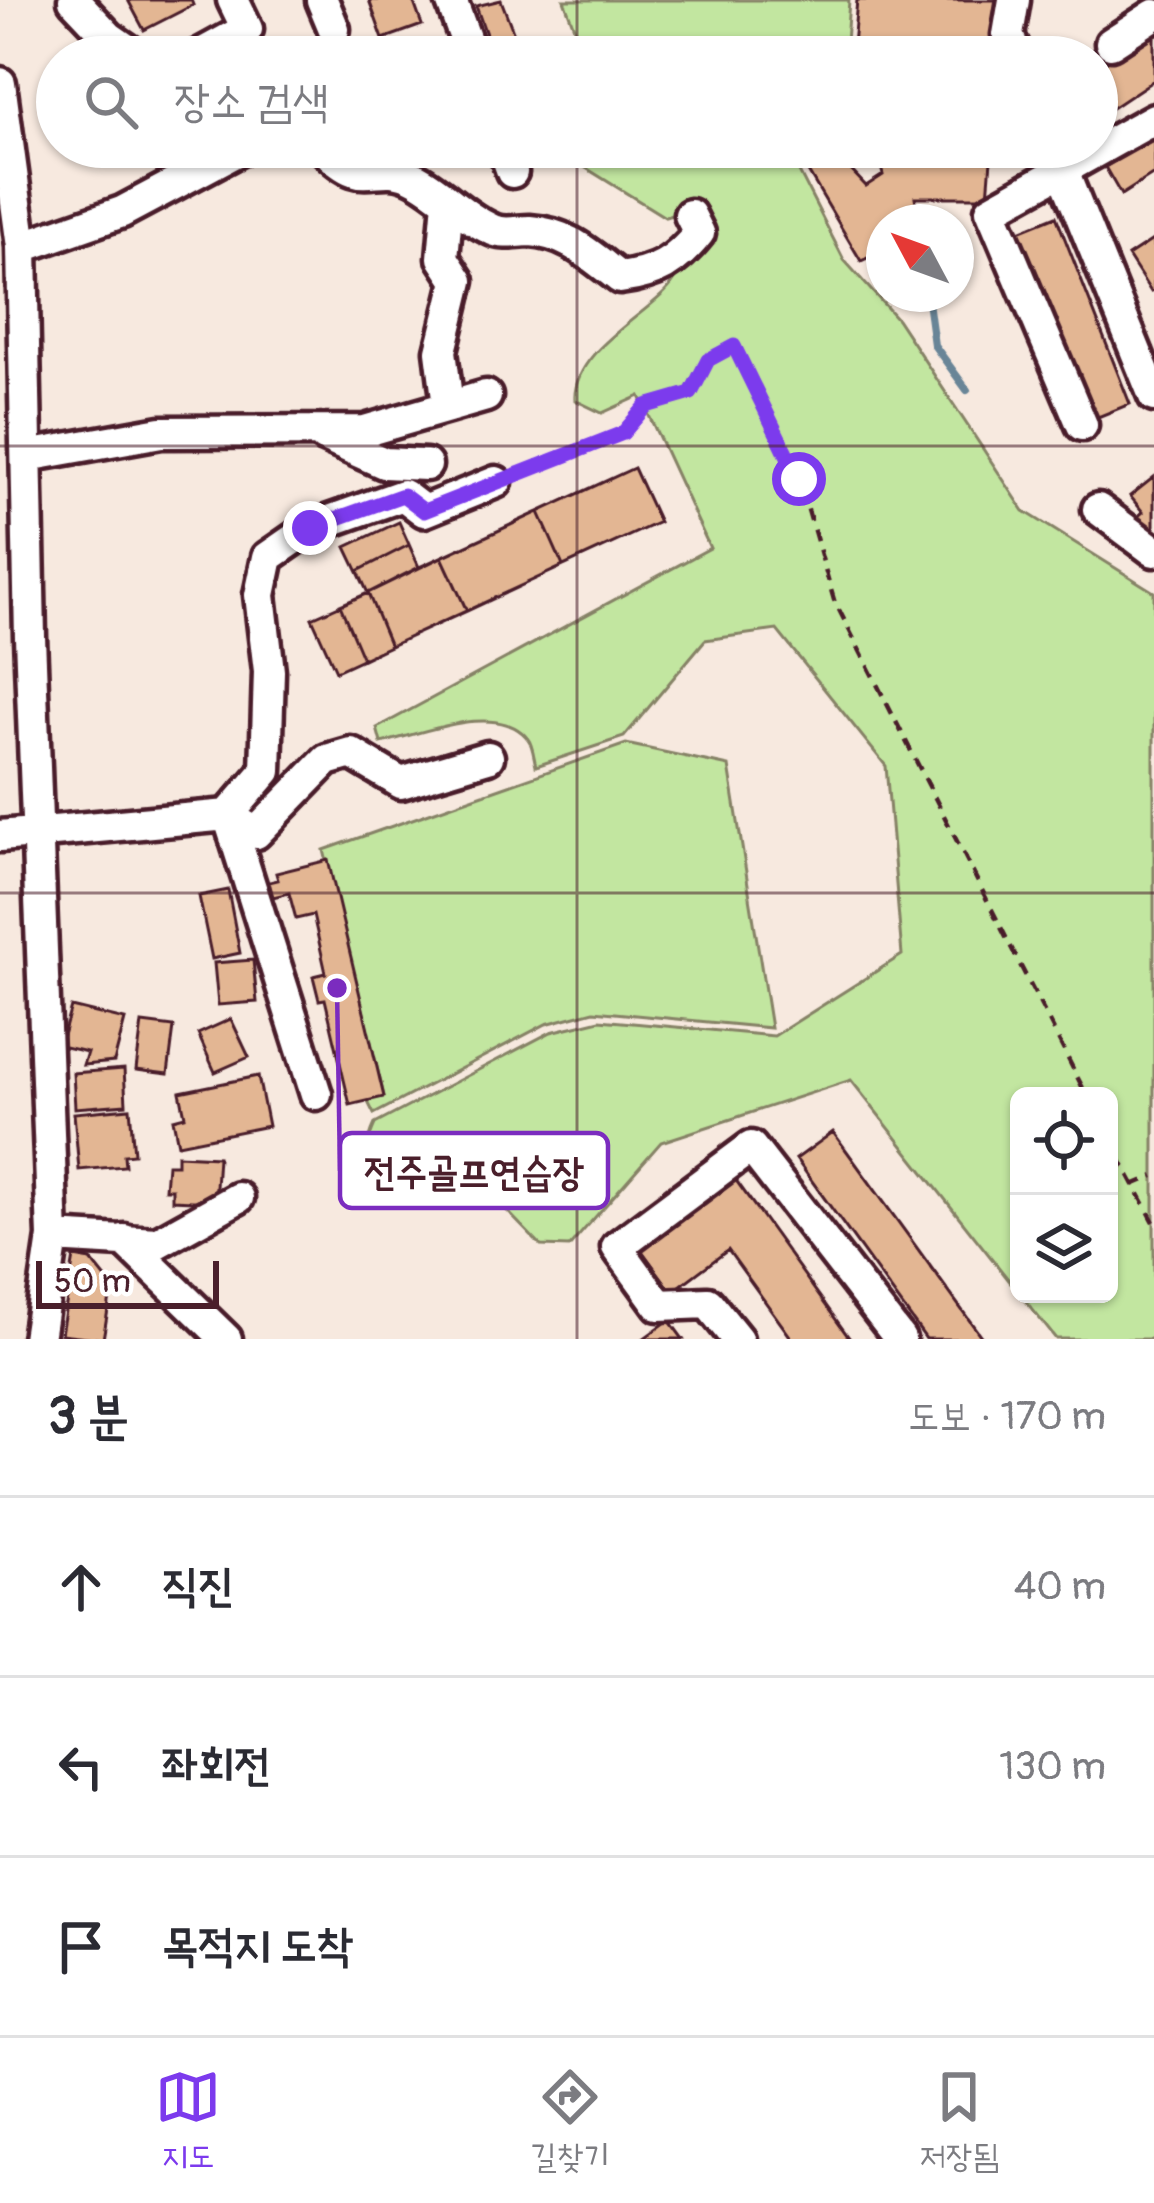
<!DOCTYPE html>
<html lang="ko">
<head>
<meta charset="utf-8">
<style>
	:root { --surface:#fff; --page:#f2f2f3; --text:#2b2b33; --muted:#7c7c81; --line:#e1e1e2; --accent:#7c3aed }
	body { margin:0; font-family:Pangolin,"Poor Story",sans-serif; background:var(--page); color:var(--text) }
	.controls { position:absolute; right:36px; bottom:36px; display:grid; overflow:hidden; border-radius:18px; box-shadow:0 3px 9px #0004 }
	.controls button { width:108px; height:108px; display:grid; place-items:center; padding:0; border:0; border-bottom:3px solid var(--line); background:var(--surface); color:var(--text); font:60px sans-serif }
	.compass { position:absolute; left:866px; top:204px; width:108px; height:108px; border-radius:50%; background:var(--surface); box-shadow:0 3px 9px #0004; rotate:311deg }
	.scale { position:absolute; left:36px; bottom:30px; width:183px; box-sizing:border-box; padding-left:12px; border:6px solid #4a1f2b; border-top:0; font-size:33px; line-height:42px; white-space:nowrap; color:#4a1f2b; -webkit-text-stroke:9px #fff; paint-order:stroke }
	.stop { position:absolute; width:36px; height:36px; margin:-27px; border:9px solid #7c3aed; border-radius:50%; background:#fff }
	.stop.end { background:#7c3aed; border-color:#fff; box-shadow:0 3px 12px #0008 }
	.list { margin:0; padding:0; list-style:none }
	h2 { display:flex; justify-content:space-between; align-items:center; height:156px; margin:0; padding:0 48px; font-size:51px }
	h2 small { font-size:39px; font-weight:400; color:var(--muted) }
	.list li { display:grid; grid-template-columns:78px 1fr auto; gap:36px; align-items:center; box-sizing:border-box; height:180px; padding:0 48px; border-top:3px solid var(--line) }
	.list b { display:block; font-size:45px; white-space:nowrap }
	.list em { font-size:39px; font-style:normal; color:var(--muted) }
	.icon { flex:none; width:66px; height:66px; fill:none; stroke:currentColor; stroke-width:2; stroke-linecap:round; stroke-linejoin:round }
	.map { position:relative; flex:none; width:1154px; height:1339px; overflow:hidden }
	.search { position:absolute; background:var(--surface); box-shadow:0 3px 9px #0004; left:36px; right:36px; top:36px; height:132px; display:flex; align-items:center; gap:30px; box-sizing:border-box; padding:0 42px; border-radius:66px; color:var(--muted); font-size:45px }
	.sheet { height:696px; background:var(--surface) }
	nav { display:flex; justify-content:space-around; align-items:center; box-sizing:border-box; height:168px; border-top:3px solid var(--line); background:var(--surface); font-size:33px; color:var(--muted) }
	nav a { display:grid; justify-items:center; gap:6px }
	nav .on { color:var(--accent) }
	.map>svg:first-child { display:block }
	.green { fill:#c2e6a0; stroke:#868266; stroke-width:3 }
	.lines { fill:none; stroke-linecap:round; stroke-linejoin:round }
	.stream { stroke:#698597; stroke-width:8 }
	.building { fill:#e3b693; stroke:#4a1f2b; stroke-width:3 }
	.minor-casing { stroke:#4a1f2b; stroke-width:39 }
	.path { stroke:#4a1f2b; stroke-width:4.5; stroke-dasharray:12 9; stroke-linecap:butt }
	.minor { stroke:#fff; stroke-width:30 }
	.route { stroke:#7c3aed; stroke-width:15 }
	.grid { fill:none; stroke:#4a1f2b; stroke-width:3; stroke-opacity:0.55 }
	.leader { fill:none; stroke:#7b2cbf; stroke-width:4.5 }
	.callout-dot { fill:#7b2cbf; stroke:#fff; stroke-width:4.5 }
	.callout { fill:#fff; stroke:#7b2cbf; stroke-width:4.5 }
	.callout-label { font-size:39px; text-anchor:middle; font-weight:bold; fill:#4a1f2b }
</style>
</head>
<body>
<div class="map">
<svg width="1154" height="1339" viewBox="0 0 1154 1339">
	<rect width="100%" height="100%" fill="#f7e9df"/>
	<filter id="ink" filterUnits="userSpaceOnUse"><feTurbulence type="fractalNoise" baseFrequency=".00833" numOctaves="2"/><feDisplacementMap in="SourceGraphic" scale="24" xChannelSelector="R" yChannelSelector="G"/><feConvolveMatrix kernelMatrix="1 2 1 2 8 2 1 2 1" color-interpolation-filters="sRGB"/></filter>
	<g filter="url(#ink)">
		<path class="green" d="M564 0H849L845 57H585Z
			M601 147H804L795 164 844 260 897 319 1024 511 1154 592V1339H1056L1020 1294H1109V1096H1019V1293L851 1080 661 1142 569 1247 541 1246 480 1183V1153L379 1177C366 1158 365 1145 375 1124L551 1032 600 1020 774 1036 902 955 886 766 777 630 705 640 624 737 536 766C534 759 533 745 528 739 499 700 418 735 381 743L377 728 710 548 640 396 602 413 575 400C572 355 636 321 665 292 680 277 690 253 701 235L695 208 665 217 586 168Z
			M626 744 729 766 771 1028 594 1011 546 1024 374 1114 367 1100 384 1096 324 850Z"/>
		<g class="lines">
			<path class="stream" d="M927 294 934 345 967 390"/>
		</g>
		<path class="building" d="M128 0H191L193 5 144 30Z
			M369 0H413L422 25 383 39Z
			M501 0 523 57H494L476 6Z
			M857 0H1002L1001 57H852Z
			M1154 29V80L1097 118V68Z
			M1154 136V174L1121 195 1105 167Z
			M876 147H992L988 197H915L920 222H884V250L861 261 806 168 830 148 866 186 883 175Z
			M1056 216 1130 404 1088 421 1014 233Z
			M1154 239V290L1151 292 1128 256Z
			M634 468 659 522 336 671 312 618 368 593 346 547 399 522 419 567Z
			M634 468 659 522 563 566 539 512Z
			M1154 477V540L1136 518 1143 512 1130 496Z
			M1154 477V540L1136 518 1143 512 1130 496Z
			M539 512 563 566 467 611 442 557Z
			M409 545 419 567 368 593 358 571Z
			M442 557 467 611 390 646 368 593Z
			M368 593 390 646 363 659 340 605Z
			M328 860 384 1097 350 1105 325 999 319 1000 313 976 326 973 313 915 296 919 289 893 273 897 269 882 278 880 276 873Z
			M228 890 240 953 212 959 199 896Z
			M253 960 257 1002 218 1005 214 963Z
			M71 1007 125 1020 114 1062 83 1065 87 1052 60 1046Z
			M231 1019 249 1057 215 1072 198 1034Z
			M142 1023 174 1027 168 1074 136 1070Z
			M124 1069 126 1104 75 1108 73 1073Z
			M258 1076 268 1126 178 1144 173 1119 185 1116 180 1092Z
			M130 1108 134 1154 124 1155 125 1166 79 1170 74 1113Z
			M833 1132 983 1339H926L796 1159Z
			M177 1155 218 1157 215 1202 172 1200V1189H165L167 1164H177Z
			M735 1179 850 1339H792L728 1250 672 1292 641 1250Z
			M74 1257 91 1260 112 1286 103 1339 61 1334Z
			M669 1320 683 1339H643Z"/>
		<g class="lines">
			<g class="minor-casing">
				<path id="minor" d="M74 0 109 37 138 57
					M322 0 334 29
					M451 0 472 57
					M1014 0 1008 35 1017 57
					M1111 43 1154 15
					M196 57 247 29 233 0
					M0 83 22 247 30 637 53 1237 38 1339
					M323 147C366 194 373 157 415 178 442 192 464 218 493 230 504 235 518 231 530 231 568 233 591 256 620 278 657 273 675 263 699 233L690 215
					M503 147 512 172
					M1053 147 1154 396
					M448 201 443 258 458 281 441 351 448 406
					M22 247 122 212 244 147
					M1082 425 991 210 1154 119
					M324 436 384 463 426 465
					M27 456 161 432 365 431 486 396
					M1098 509 1154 551
					M0 836 228 815 266 771 269 671 260 595 268 557 310 528 403 495 424 511 496 482
					M316 1094 228 815 256 833 327 760 351 753 401 783 488 757
					M53 1237 157 1243 238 1198
					M124 1240 226 1339
					M737 1339 708 1303 659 1305 617 1247 751 1147 900 1339"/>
			</g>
			<path class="path" d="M518 473 623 433 646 406 691 393 708 360 734 346 799 479 834 600 1087 1096
				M1109 1138 1154 1222
				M1133 1185 1154 1176"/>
			<use href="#minor" class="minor"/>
		</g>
	</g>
	<g class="lines" filter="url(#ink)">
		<path class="route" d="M310 528 403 495 424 511 623 433 646 406 691 393 708 360 734 346 799 479"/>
	</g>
	<path class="grid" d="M577 0V57M577 147V1339M0 446H1154M0 893H1154"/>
	<path class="leader" d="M337 988L340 1171"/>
	<circle class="callout-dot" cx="337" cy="988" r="12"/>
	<rect class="callout" x="340" y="1133" width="268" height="75" rx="12"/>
	<g class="callout-label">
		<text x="474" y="1185">전주골프연습장</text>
	</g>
</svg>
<div class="controls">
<button><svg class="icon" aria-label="locate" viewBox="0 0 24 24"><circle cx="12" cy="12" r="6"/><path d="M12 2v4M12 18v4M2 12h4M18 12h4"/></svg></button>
<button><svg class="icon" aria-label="layers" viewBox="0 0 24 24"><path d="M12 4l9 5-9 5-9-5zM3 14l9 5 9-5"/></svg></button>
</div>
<svg class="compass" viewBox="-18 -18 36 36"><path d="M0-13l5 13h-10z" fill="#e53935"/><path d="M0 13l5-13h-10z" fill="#7c7c81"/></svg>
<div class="scale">50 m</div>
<div class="stop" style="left:799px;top:479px"></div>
<div class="stop end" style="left:310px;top:528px"></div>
<div class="search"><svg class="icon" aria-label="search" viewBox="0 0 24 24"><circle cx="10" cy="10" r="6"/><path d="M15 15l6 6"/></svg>장소 검색</div>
</div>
<section class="sheet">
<h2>3 분<small>도보 · 170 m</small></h2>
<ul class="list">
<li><svg class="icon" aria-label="ahead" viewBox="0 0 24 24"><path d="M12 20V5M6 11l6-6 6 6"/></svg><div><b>직진</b></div><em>40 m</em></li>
<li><svg class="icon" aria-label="left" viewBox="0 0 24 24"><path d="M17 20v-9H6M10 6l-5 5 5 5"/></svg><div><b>좌회전</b></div><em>130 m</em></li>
<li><svg class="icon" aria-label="arrive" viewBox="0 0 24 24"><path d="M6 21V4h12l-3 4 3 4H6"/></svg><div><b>목적지 도착</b></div></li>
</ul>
</section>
<nav>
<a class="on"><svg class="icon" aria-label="map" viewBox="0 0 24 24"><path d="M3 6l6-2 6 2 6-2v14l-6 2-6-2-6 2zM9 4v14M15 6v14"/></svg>지도</a>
<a><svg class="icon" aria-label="directions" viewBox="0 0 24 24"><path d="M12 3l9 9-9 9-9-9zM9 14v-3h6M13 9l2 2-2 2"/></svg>길찾기</a>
<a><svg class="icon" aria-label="saved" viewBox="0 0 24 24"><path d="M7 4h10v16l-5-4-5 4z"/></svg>저장됨</a>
</nav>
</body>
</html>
